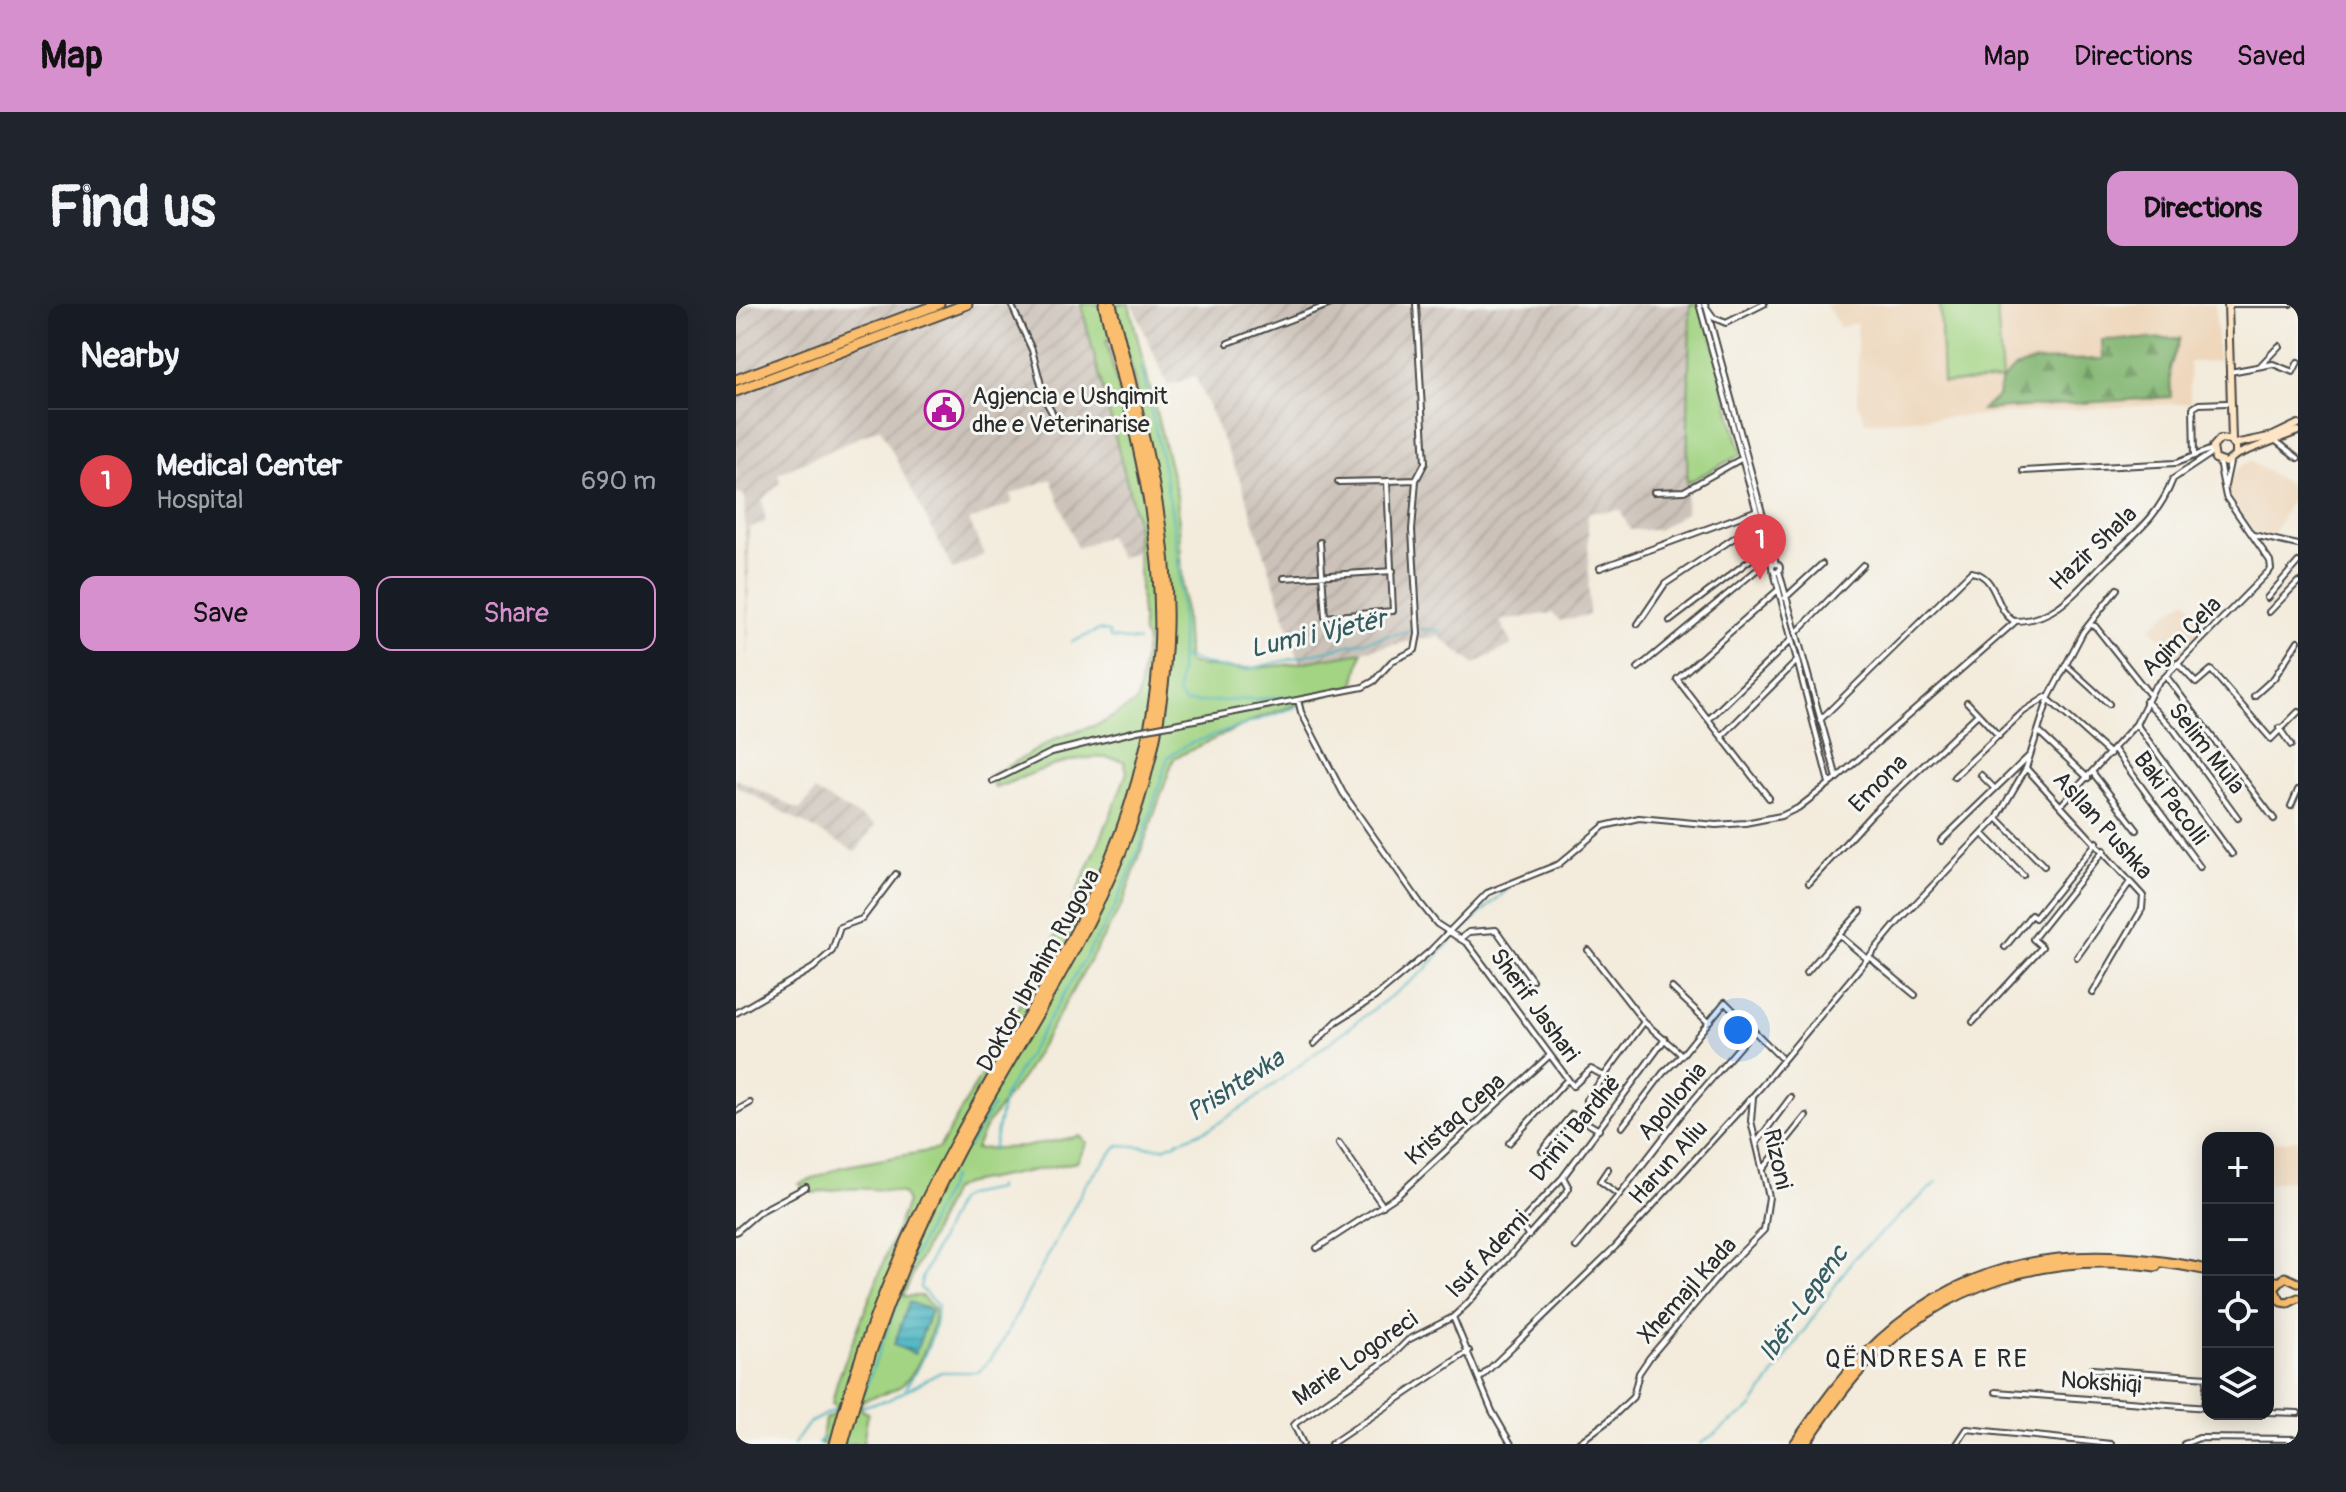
<!DOCTYPE html>
<html lang="en">
<head>
<meta charset="utf-8">
<style>
	:root { --surface:#171b24; --page:#20242c; --text:#f1f3f6; --muted:#9ea1a6; --line:#363941; --accent:#d690ce }
	body { margin:0; font-family:Pangolin,sans-serif; background:var(--page); color:var(--text) }
	.controls { position:absolute; right:24px; bottom:24px; display:grid; overflow:hidden; border-radius:16px; box-shadow:0 4px 20px #0003 }
	.controls button { width:72px; height:72px; display:grid; place-items:center; padding:0; border:0; border-bottom:2px solid var(--line); background:var(--surface); color:var(--text); font:40px sans-serif }
	.you { position:absolute; left:1002px; top:726px; width:28px; height:28px; margin:-20px; border:6px solid #fff; border-radius:50%; background:#1a73e8; box-shadow:0 0 0 12px #1a73e833 }
	.badge { display:grid; place-items:center; width:52px; height:52px; border-radius:50%; background:var(--accent); color:#fff; font-size:26px; font-weight:700 }
	.pin { position:absolute; translate:-50% -66px; filter:drop-shadow(0 2px 4px #0008) }
	.pin::after { content:''; position:absolute; top:42px; width:28px; height:24px; background:inherit; clip-path:polygon(0 0,100% 0,50% 100%) }
	.list { margin:0; padding:0; list-style:none }
	h2 { display:flex; justify-content:space-between; align-items:center; height:104px; margin:0; padding:0 32px; font-size:34px }
	h2 small { font-size:26px; font-weight:400; color:var(--muted) }
	.list li { display:grid; grid-template-columns:52px 1fr auto; gap:24px; align-items:center; box-sizing:border-box; height:144px; padding:0 32px; border-top:2px solid var(--line) }
	.list b { display:block; font-size:30px; white-space:nowrap }
	.list p { margin:0; font-size:26px; white-space:nowrap; color:var(--muted) }
	.list em { font-size:26px; font-style:normal; color:var(--muted) }
	.actions { display:flex; gap:16px; padding:24px 32px }
	.actions a { flex:1; padding:18px 0; border:2px solid var(--accent); border-radius:16px; text-align:center; font-size:28px; color:var(--accent) }
	.actions .main { background:var(--accent); color:#111 }
	.icon { flex:none; width:44px; height:44px; fill:none; stroke:currentColor; stroke-width:2; stroke-linecap:round; stroke-linejoin:round }
	.map { position:relative; flex:none; width:1562px; height:1140px; overflow:hidden; border-radius:16px }
	header { display:flex; align-items:center; gap:48px; box-sizing:border-box; height:112px; padding:0 40px; background:var(--accent); color:#111 }
	header strong { font-size:38px }
	nav { display:flex; gap:44px; margin-inline-start:auto; font-size:28px }
	.intro { display:flex; align-items:center; justify-content:space-between; box-sizing:border-box; height:192px; padding:0 48px }
	h1 { margin:0; font-size:56px }
	.button { padding:20px 36px; border-radius:16px; background:var(--accent); color:#111; font-size:28px; font-weight:700 }
	main { display:flex; gap:48px; padding:0 48px }
	aside { flex:1; background:var(--surface); border-radius:16px; box-shadow:0 4px 20px #0003 }
	.map>svg:first-child { display:block }
	.built { fill:#eed7bb }
	.industrial { fill:url(#industrial-furrows) }
	.grass { fill:#a3d483; stroke:#678057; stroke-width:2; fill-rule:evenodd }
	.forest { fill:url(#forest-firs); stroke:#56704e; stroke-width:2 }
	.water { fill:url(#water-rules); stroke:#386f76; stroke-width:2 }
	.lines { fill:none; stroke-linecap:round; stroke-linejoin:round }
	.stream { stroke:#45b3c1; stroke-width:2 }
	.street-casing { stroke:#494845; stroke-width:8 }
	.secondary-casing { stroke:#494845; stroke-width:10 }
	.primary-casing { stroke:#494845; stroke-width:11 }
	.highway-casing { stroke:#494845; stroke-width:13 }
	.street { stroke:#fff; stroke-width:4 }
	.secondary { stroke:#fde5c5; stroke-width:6 }
	.primary { stroke:#fbbe6e; stroke-width:7 }
	.highway { stroke:#fbbe6e; stroke-width:9 }
	.street-bridge-casing { stroke:#494845; stroke-width:8; stroke-linecap:butt }
	.street-bridge { stroke:#fff; stroke-width:4 }
	.labels { text-anchor:middle; stroke-width:6; stroke-linejoin:round; paint-order:stroke }
	.poi-label { font-size:24px; fill:#2b2b2b; stroke:#f6f6f2; text-anchor:start }
	.street-label { font-size:24px; fill:#2b2b2b; stroke:#f6f6f2 }
	.water-label { font-size:26px; font-style:italic; fill:#345b60; stroke:#f6f6f2 }
	.neighbourhood-label { font-size:26px; letter-spacing:2px; fill:#2b2b2b; stroke:#f6f6f2 }
</style>
</head>
<body>
<header>
<strong>Map</strong>
<nav><a>Map</a><a>Directions</a><a>Saved</a></nav>
</header>
<div class="intro"><h1>Find us</h1><a class="button">Directions</a></div>
<main>
<aside>
<h2>Nearby<small></small></h2>
<ul class="list">
<li><span class="badge" style="background:#e0444e">1</span><div><b>Medical Center</b><p>Hospital</p></div><em>690 m</em></li>
</ul>
<div class="actions"><a class="main">Save</a><a>Share</a></div>
</aside>
<div class="map">
<svg width="1562" height="1140" viewBox="0 0 1562 1140">
	<defs>
		<pattern id="industrial-furrows" width="10" height="10" patternUnits="userSpaceOnUse" patternTransform="scale(2)"><rect width="10" height="10" fill="#ccc2b9"/><path d="M-1 1l2-2M0 10L10 0M9 11l2-2" fill="none" stroke="#afa79f"/></pattern>
		<pattern id="forest-firs" width="22" height="20" patternUnits="userSpaceOnUse" patternTransform="scale(2)"><rect width="22" height="20" fill="#82b671"/><path d="M5 1l3.5 6h-7zM16 11l3.5 6h-7z" fill="#6b945d"/></pattern>
		<pattern id="water-rules" width="6" height="5" patternUnits="userSpaceOnUse" patternTransform="scale(2)"><rect width="6" height="5" fill="#45b3c1"/><path d="M0 2.5h6" fill="none" stroke="#3a929d"/></pattern>
	</defs>
	<rect width="100%" height="100%" fill="#f6f6f2"/>
	<filter id="ink" filterUnits="userSpaceOnUse"><feTurbulence type="fractalNoise" baseFrequency=".0125" numOctaves="2"/><feDisplacementMap in="SourceGraphic" scale="16" xChannelSelector="R" yChannelSelector="G"/><feConvolveMatrix kernelMatrix="1 2 1 2 8 2 1 2 1" color-interpolation-filters="sRGB"/></filter>
	<filter id="wash" filterUnits="userSpaceOnUse"><feTurbulence type="fractalNoise" baseFrequency=".006" numOctaves="4" result="noise"/><feDisplacementMap in="SourceGraphic" scale="32" xChannelSelector="R" yChannelSelector="G"/><feGaussianBlur stdDeviation="1.8" result="paint"/><feColorMatrix in="noise" values="0 0 0 0 0 0 0 0 0 0 0 0 0 0 0 0 0 1.4 0 .05"/><feComposite in="paint" operator="in"/></filter>
	<g filter="url(#wash)">
		<rect width="100%" height="100%" fill="#f3ebdb"/>
		<path class="built" d="M1089 0H1479L1482 57 1453 58 1454 99 1130 118 1122 100 1121 18 1105 24Z
			M1514 157 1561 185 1536 234 1518 228 1490 188 1501 165Z
			M1450 295 1473 325 1445 354 1414 323Z
			M1562 835V875L1532 880V839Z"/>
		<path class="industrial" d="M0 0H393L441 191 445 234 384 254 372 232 341 244 315 175 275 190 276 199 233 217 249 250 217 266 144 124 42 170 44 179 26 196 30 218 13 224 12 368 8 191 0 189Z
			M396 0H954L950 208 922 226H894L884 206 852 209 853 311 824 317 817 309 764 317 776 341 738 360 702 332 564 359 506 181 459 72 432 82Z
			M0 475 64 506 79 487 139 521 120 548 0 482Z"/>
		<path class="grass" d="M345 0H393L441 191 452 359C509 372 569 358 626 348L618 381 525 413 438 454 387 599 288 771 250 822 239 845 288 843 344 832 351 839 341 858 227 880 216 886 167 992H185L199 1005C199 1025 183 1067 166 1081 154 1091 138 1090 125 1098V1106L132 1109 127 1140H85L89 1115 99 1110V1101L96 1100 101 1078 171 898 166 889C134 883 108 883 77 889L63 880 105 863 203 845C273 723 343 600 391 468L388 457C343 444 301 469 259 484L253 473 321 434 366 419 401 398 411 336 407 331 400 214ZM387 33 405 101 387 106 370 36Z
			M954 0H968C981 50 990 101 1006 150L951 179Z
			M1204 0 1261 2 1266 76 1207 79Z"/>
		<path class="forest" d="M1444 34 1434 64 1435 93 1245 106 1262 92 1266 76 1278 64 1299 57 1367 55 1366 36Z"/>
		<path class="water" d="M173 998 195 1006 179 1050 158 1041Z"/>
		<g class="lines">
			<path class="stream" d="M405 62C431 175 454 272 442 390L449 399 553 393
				M684 325 705 327
				M336 338 363 326 373 328 374 334 402 337
				M447 353 484 364 509 366 680 325
				M232 844 257 802
				M257 846 268 792 379 603 403 546 432 453 453 440 560 403
				M169 1084C186 1060 200 1032 202 1002L184 984 186 974 221 897 229 891 261 885V882
				M128 1089 177 955 216 873
				M127 1102 152 1096 205 1068H243L263 1044 350 880 382 841 427 844 475 824 519 795 688 667 720 631 772 585
				M58 1140 73 1119 100 1105
				M82 1140 86 1134 91 1136
				M964 1140 1015 1104 1118 954 1201 878"/>
		</g>
	</g>
	<g filter="url(#ink)">
		<g class="lines">
			<g class="street-casing">
				<path id="street" d="M275 0 296 46 309 96 324 123
					M963 0 1036 262
					M968 0 978 14 990 19 1028 0
					M1492 0H1554
					M970 2 1040 260
					M492 39 595 0
					M1524 62 1543 42
					M1494 68 1537 60 1557 68 1562 58
					M1540 137 1562 154
					M1458 152 1457 104 1463 100 1491 99
					M1287 167 1440 159 1476 145
					M602 178 651 177
					M1489 182 1494 158
					M918 188 948 187 1003 156
					M1517 231 1562 241
					M584 238 589 313 657 307 651 177 680 176 689 159 680 0
					M1036 264a4 4 0 1 1 8 0a4 4 0 1 1-8 0Z
					M864 264 1019 207
					M1043 267 1101 474
					M1038 268 1093 479
					M548 274 657 267
					M1049 294 1086 260
					M1531 294 1562 258
					M1533 308 1562 278
					M934 317 1031 243
					M902 320 929 280 1022 218
					M1353 321 1359 322 1413 390
					M1060 329 1127 261
					M1441 359 1460 379 1475 366 1535 435 1562 408
					M1330 361 1373 400
					M902 364 1034 255
					M1430 372 1538 515
					M1518 392 1538 374 1562 337
					M562 396 565 408 607 489 685 600 701 620 732 640 837 782 855 765 868 772 908 718 946 751 989 698 1044 753
					M1410 397 1438 426 1502 514
					M1231 398 1263 432
					M973 415 1055 336
					M1084 416 1235 268C1262 271 1258 306 1278 317 1321 317 1343 284 1370 257 1399 229 1422 214 1437 175L1476 149
					M1400 420 1496 550
					M433 421 627 383 638 377 656 357 679 346 682 330 676 226 680 176
					M1543 424 1555 441
					M1303 428 1352 474
					M986 432 1061 357
					M1378 445 1464 563
					M1290 464 1407 592 1406 605 1357 689
					M1357 469 1401 526
					M1245 471 1259 485
					M1218 473 1287 408 1310 393 1374 450
					M257 477 316 448 401 427
					M1033 494 941 375 1042 286
					M1326 500 1400 420 1418 384 1535 265 1534 257 1490 193 1483 158
					M1555 502 1562 486
					M1261 514 1308 562
					M1247 530 1287 571
					M1205 537 1294 451
					M1073 579 1136 510 1242 410
					M1103 631 1125 607
					M724 635 733 628 760 626 796 676
					M1269 643 1295 611 1299 614 1361 538
					M852 646 908 718
					M1133 653 1179 691
					M1341 653 1394 578
					M1070 669 1103 631 1130 654
					M936 684 972 718
					M0 709 77 664 96 647 104 623 126 615 160 570
					M1237 718 1306 643 1297 635 1368 546
					M578 740 601 717 639 693 693 648 751 589 823 560 868 522 903 514 980 521 1009 519 1045 512 1062 504 1101 474 1280 317
					M850 796 868 773
					M0 807 14 799
					M886 823 927 769 946 751
					M1021 838 1055 793
					M603 839 647 902
					M773 839 831 776
					M806 847 836 810 863 826
					M1028 864 1070 812
					M872 865 864 877 883 891 948 807 1017 727
					M0 928 23 908 70 883
					M793 932 784 919 827 873 929 735
					M840 943 883 891
					M581 944 661 892 813 752
					M717 1013 756 1107 775 1140
					M1356 1065 1472 1073
					M743 1075 879 943 1024 784 1161 619 1261 514 1290 464 1313 393 1347 328 1381 285
					M1260 1088 1472 1104
					M1468 1104 1471 1073
					M1532 1108 1562 1109
					M567 1140 558 1121 561 1118 654 1054 672 1036 717 1013 731 1000 830 889 833 884 827 873
					M595 1140 733 1047
					M841 1140 872 1117 897 1093 903 1069 914 1053 988 966 1028 926 1033 893 1015 817 1017 793
					M1221 1140 1231 1125 1375 1140
					M1448 1140 1463 1134 1562 1135"/>
			</g>
			<g class="secondary-casing">
				<path id="secondary" d="M1492 0 1496 136
					M1499 140 1537 132 1562 120
					M1500 151V143L1494 136 1484 135 1477 143 1479 155 1490 159 1500 151 1562 127"/>
			</g>
			<g class="primary-casing">
				<path id="primary" d="M1562 979 1549 973 1538 985 1545 998 1552 999 1562 994"/>
			</g>
			<g class="highway-casing">
				<path id="highway" d="M0 76 203 0
					M0 87 231 0
					M1532 978H1542
					M1532 987 1540 993
					M99 1140C126 1035 167 935 219 840 310 672 410 549 423 349 430 229 395 115 368 0
					M107 1140C134 1037 174 939 224 845 322 664 426 542 431 324 434 214 401 107 375 0
					M1059 1140C1081 1110 1101 1079 1127 1053 1226 951 1339 938 1472 966
					M1068 1140C1088 1112 1107 1083 1131 1058 1206 979 1313 946 1420 962"/>
			</g>
			<use href="#street" class="street"/>
			<use href="#secondary" class="secondary"/>
			<use href="#primary" class="primary"/>
			<use href="#highway" class="highway"/>
			<g class="street-bridge-casing">
				<path id="street-bridge" d="M401 427 433 421"/>
			</g>
			<use href="#street-bridge" class="street-bridge"/>
		</g>
	</g>
	<defs>
		<g id="civic-ring" transform="scale(2)"><circle r="9.5" fill="#f6f6f2" stroke="#b5179e" stroke-width="1.5"/><path d="M-.6-6.5H3V-4.5H.6V-3L4-1V1h2V6H-6V1h2V-1L-.6-3ZM-1.2 2.5V6h2.4V2.5Z" fill="#b5179e"/></g>
	</defs>
	<g fill-rule="evenodd">
		<use href="#civic-ring" x="208" y="106"/>
	</g>
	<g class="labels">
		<g class="poi-label">
			<text x="236" y="100">Agjencia e Ushqimit<tspan x="236" dy="28">dhe e Veterinarise</tspan></text>
		</g>
		<g class="street-label">
			<text transform="translate(1357 244) rotate(-44)" y="8">Hazir Shala</text>
			<text transform="translate(1445 332) rotate(-45)" y="8">Agim Çela</text>
			<text transform="translate(1471 444) rotate(52)" y="8">Selim Mula</text>
			<text transform="translate(1142 479) rotate(-45)" y="8">Emona</text>
			<text transform="translate(1435 494) rotate(54)" y="8">Baki Pacolli</text>
			<text transform="translate(1367 521) rotate(48)" y="8">Asllan Pushka</text>
			<text transform="translate(302 666) rotate(-61)" y="8">Doktor Ibrahim Rugova</text>
			<text transform="translate(799 701) rotate(54)" y="8">Sherif Jashari</text>
			<text transform="translate(936 797) rotate(-50)" y="8">Apollonia</text>
			<text transform="translate(719 815) rotate(-42)" y="8">Kristaq Cepa</text>
			<text transform="translate(839 824) rotate(-51)" y="8">Drini i Bardhë</text>
			<text transform="translate(1042 855) rotate(77)" y="8">Rizoni</text>
			<text transform="translate(932 858) rotate(-48)" y="8">Harun Aliu</text>
			<text transform="translate(751 950) rotate(-47)" y="8">Isuf Ademi</text>
			<text transform="translate(951 986) rotate(-48)" y="8">Xhemajl Kada</text>
			<text transform="translate(619 1054) rotate(-35)" y="8">Marie Logoreci</text>
			<text transform="translate(1365 1078) rotate(4)" y="8">Nokshiqi</text>
		</g>
		<g class="water-label">
			<text transform="translate(582 329) rotate(-13)" y="9">Lumi i Vjetër</text>
			<text transform="translate(499 781) rotate(-33)" y="9">Prishtevka</text>
			<text transform="translate(1067 999) rotate(-55)" y="9">Ibër-Lepenc</text>
		</g>
		<g class="neighbourhood-label">
			<text x="1191" y="1063">QËNDRESA E RE</text>
		</g>
	</g>
</svg>
<div class="controls">
<button>+</button>
<button>−</button>
<button><svg class="icon" aria-label="locate" viewBox="0 0 24 24"><circle cx="12" cy="12" r="6"/><path d="M12 2v4M12 18v4M2 12h4M18 12h4"/></svg></button>
<button><svg class="icon" aria-label="layers" viewBox="0 0 24 24"><path d="M12 4l9 5-9 5-9-5zM3 14l9 5 9-5"/></svg></button>
</div>
<div class="you"></div>
<div class="pin badge" style="left:1024px;top:276px;background:#e0444e">1</div>
</div>
</main>
</body>
</html>
